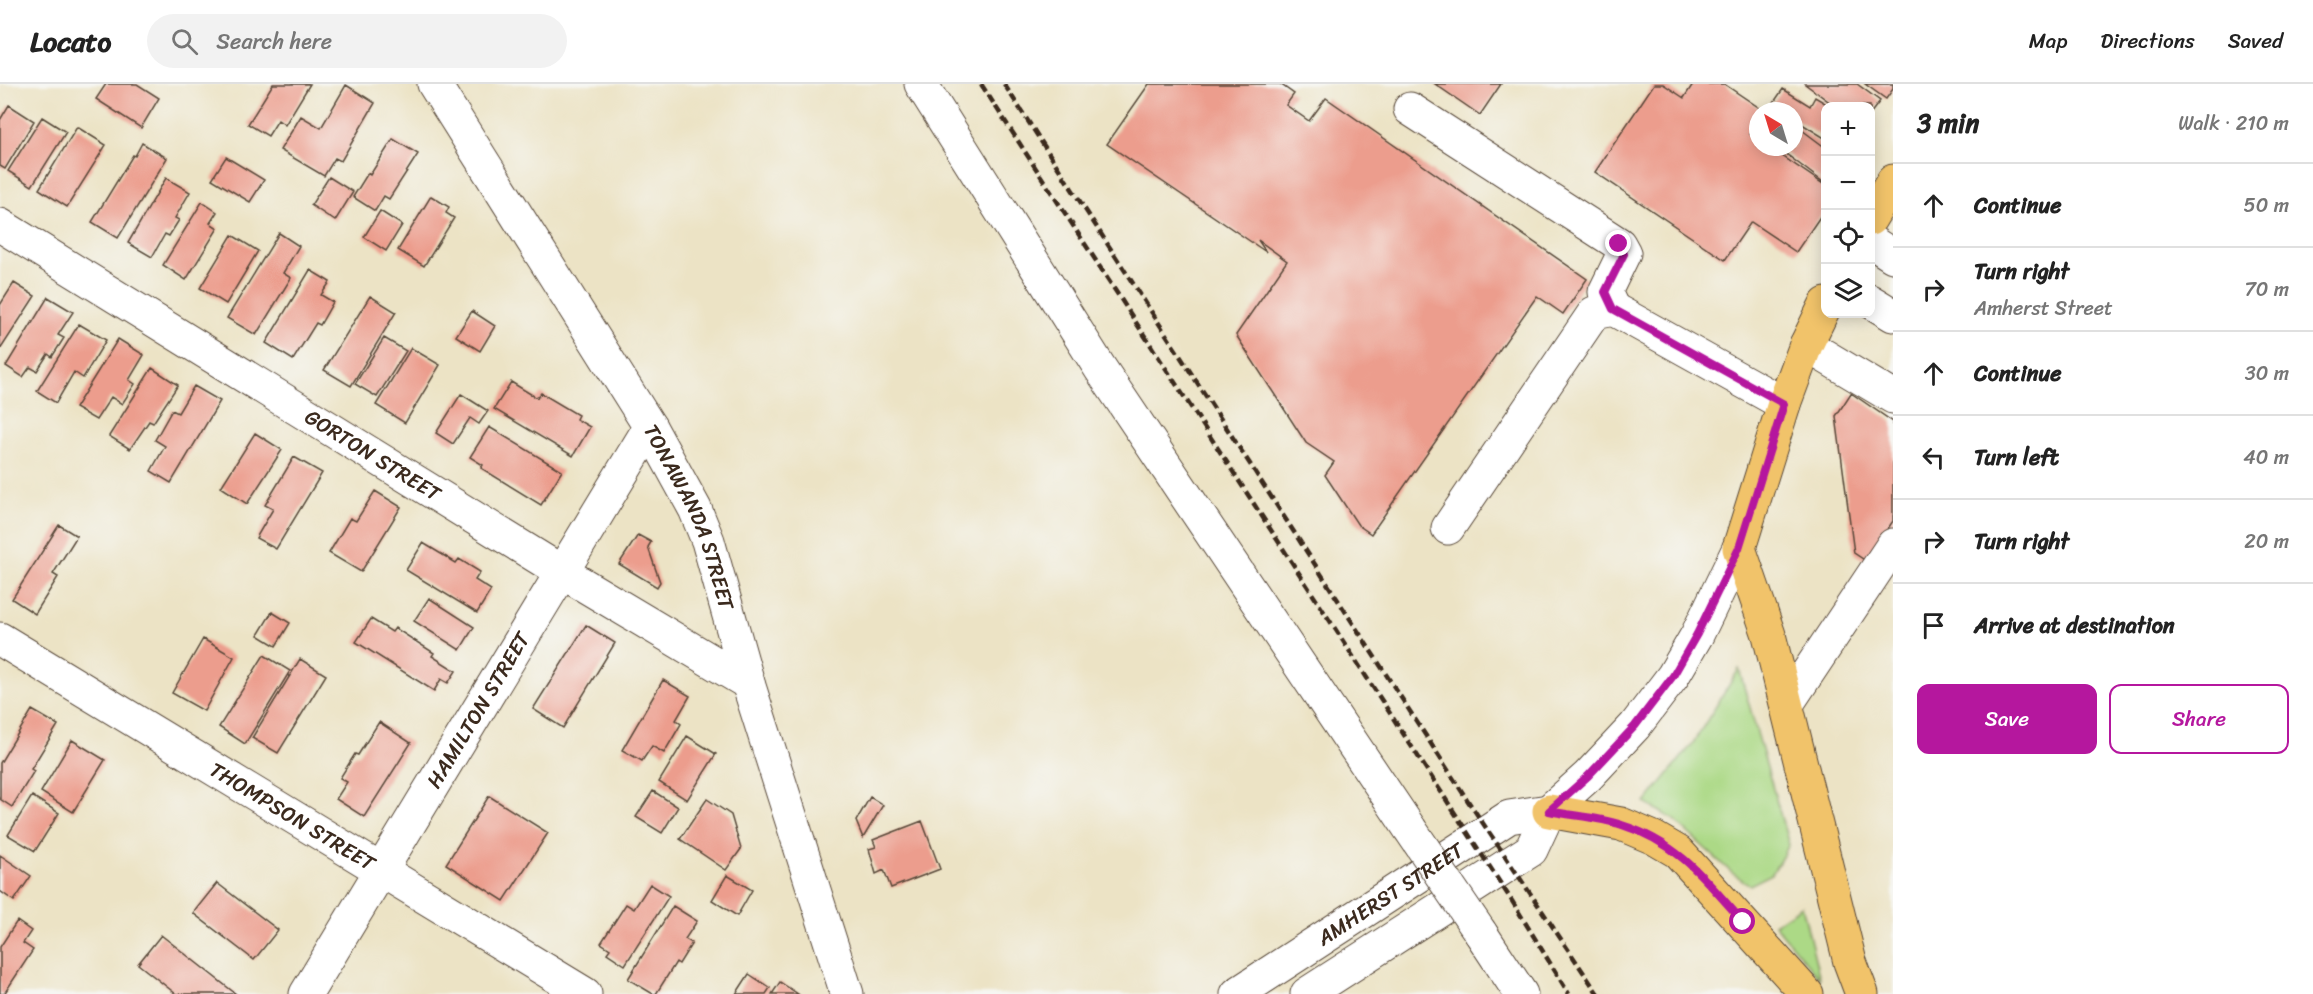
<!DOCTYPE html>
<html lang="en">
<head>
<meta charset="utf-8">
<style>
	:root { --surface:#fff; --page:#f2f2f2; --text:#222; --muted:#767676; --line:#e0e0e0; --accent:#b5179e }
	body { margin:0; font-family:Sriracha,sans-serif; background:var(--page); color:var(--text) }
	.controls { position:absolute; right:18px; top:18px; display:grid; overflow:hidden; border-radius:12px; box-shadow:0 3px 15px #0003 }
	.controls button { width:54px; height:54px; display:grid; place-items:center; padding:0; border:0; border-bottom:2px solid var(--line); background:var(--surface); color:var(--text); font:30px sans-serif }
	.compass { position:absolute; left:1749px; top:18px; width:54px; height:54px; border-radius:50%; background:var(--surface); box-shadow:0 3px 15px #0003; rotate:322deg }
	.stop { position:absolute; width:18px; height:18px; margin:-14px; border:4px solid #b5179e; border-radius:50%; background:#fff }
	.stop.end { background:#b5179e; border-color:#fff; box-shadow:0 2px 6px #0008 }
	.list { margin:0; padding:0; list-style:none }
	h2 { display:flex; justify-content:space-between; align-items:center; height:78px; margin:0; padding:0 24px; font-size:26px }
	h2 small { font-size:20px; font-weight:400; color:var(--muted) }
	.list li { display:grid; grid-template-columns:39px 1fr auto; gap:18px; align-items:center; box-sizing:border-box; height:84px; padding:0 24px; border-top:2px solid var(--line) }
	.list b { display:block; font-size:22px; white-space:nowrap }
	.list p { margin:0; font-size:20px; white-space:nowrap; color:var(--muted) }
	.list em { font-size:20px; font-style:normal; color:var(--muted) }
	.actions { display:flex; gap:12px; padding:18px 24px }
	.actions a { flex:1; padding:14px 0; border:2px solid var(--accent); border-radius:12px; text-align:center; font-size:21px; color:var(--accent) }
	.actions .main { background:var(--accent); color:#fff }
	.icon { flex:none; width:33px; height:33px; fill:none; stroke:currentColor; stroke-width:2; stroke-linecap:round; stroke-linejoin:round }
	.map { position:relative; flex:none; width:1893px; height:910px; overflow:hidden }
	header { display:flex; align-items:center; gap:36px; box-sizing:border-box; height:84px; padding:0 30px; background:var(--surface); border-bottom:2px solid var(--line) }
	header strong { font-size:28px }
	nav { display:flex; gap:33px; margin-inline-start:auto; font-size:21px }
	.search { width:420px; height:54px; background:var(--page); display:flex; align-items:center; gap:15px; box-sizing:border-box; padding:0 21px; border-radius:33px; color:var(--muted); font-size:22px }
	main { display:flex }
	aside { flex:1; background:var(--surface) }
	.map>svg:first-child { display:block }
	.green { fill:#acd986; stroke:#748252; stroke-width:1.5 }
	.building { fill:#ec9d8d }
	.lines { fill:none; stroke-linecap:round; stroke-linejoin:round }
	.minor-casing { stroke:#564637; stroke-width:35 }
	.major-casing { stroke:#564637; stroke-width:35 }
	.minor { stroke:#fff; stroke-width:33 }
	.major { stroke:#f1c36a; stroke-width:33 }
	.rail { stroke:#3b2a1e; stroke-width:4.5; stroke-dasharray:9 4.5; stroke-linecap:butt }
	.minor-bridge-casing { stroke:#564637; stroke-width:35; stroke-linecap:butt }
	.minor-bridge { stroke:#fff; stroke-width:33 }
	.route { stroke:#b5179e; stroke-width:8 }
	.labels { text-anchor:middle; stroke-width:4.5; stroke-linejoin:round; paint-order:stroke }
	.street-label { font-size:21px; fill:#3b2a1e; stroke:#f6f6f2 }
</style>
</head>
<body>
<header>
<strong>Locato</strong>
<div class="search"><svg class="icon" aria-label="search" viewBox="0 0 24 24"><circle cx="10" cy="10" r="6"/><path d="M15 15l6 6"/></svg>Search here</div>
<nav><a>Map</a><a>Directions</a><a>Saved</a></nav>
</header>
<main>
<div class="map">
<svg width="1893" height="910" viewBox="0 0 1893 910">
	<rect width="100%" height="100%" fill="#f6f6f2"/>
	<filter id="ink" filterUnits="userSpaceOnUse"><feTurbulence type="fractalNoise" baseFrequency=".0167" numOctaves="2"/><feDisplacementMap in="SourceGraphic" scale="12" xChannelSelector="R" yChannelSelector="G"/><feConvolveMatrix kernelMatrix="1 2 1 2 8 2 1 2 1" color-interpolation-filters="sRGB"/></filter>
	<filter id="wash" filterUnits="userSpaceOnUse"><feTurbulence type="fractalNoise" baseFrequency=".008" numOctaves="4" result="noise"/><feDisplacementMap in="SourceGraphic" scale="24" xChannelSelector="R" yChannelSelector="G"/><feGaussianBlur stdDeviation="1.35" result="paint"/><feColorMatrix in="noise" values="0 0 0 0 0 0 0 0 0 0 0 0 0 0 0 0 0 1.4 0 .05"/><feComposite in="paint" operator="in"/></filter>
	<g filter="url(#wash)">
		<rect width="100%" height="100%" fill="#ece3c5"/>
		<path class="green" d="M1739 585 1789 761 1772 790 1750 801 1732 789 1673 735 1645 719 1693 659Z
			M1802 822 1820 895 1774 840Z"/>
		<g id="blocks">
			<path class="building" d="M106 0H137L159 14 141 44 96 15Z
				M273 0H310L285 41 278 36 268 52 248 40Z
				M1149 0H1280L1294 10 1286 21 1309 37 1326 14 1587 195 1563 230 1537 212 1371 450 1358 441 1325 391 1334 378 1306 359 1236 251 1287 177 1258 156 1266 168 1107 60Z
				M1435 0H1501L1480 31Z
				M1654 0H1663L1684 14 1693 0H1724L1764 27H1758V39L1750 50 1758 56V63H1769L1826 102V124L1796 168 1751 138 1725 176 1595 88Z
				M1805 0H1857L1880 17 1870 30V22H1835Z
				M1865 0H1893V5L1886 15Z
				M346 1 375 19 341 77 335 74 324 92 280 66 301 32 321 44Z
				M1783 5 1810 22 1815 13 1830 22H1826V55L1794 35V27H1781L1772 21Z
				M9 21 34 37 5 85 0 82V36Z
				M42 33 66 48 32 102 8 87Z
				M1794 40 1826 64V94L1823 98 1777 63H1794Z
				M77 43 106 61 67 123 39 105Z
				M393 55 418 70 389 115 384 112 375 127 353 113 368 89 370 91Z
				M142 59 167 74 118 154 92 138 133 71 135 72Z
				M226 73 264 96 250 118 212 95Z
				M329 93 353 108 335 137 311 121Z
				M166 94 190 108 175 134 179 136 169 152 165 150 152 173 128 159Z
				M431 112 449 123 446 129 454 134 424 182 398 166Z
				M202 118 217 128 210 139 218 144 186 196 163 181Z
				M380 127 402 141 386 167 364 153Z
				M279 149 299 162 283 189 291 194 256 251 227 234Z
				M232 151 258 167 226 220 200 204Z
				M310 186 330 198 321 211 333 218 320 241 316 239 293 276 266 259Z
				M14 199 35 212 0 266V221Z
				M370 212 396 228 351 302 324 286Z
				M48 213 73 228 58 251 64 254 52 273 48 270 37 287 30 283 23 293 6 282Z
				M472 227 495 242 480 267 456 252Z
				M79 240 106 256 83 294 74 288 56 319 37 307Z
				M384 254 406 267 377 313 355 300Z
				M118 255 144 271 129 296 135 300 122 320 111 313 96 336 75 324Z
				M411 264 440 281 405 339 376 321Z
				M152 284 178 301 153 339 149 337 130 365 109 352Z
				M511 298 537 314 541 309 578 331 576 335 590 343 573 372 494 325Z
				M194 302 220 317 171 399 151 387 165 362 155 356 172 326 178 329Z
				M1851 309 1893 338V437L1866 477 1854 469 1836 332Z
				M461 310 488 327 479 340 470 334 453 360 436 349Z
				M489 343 562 387 541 421 481 384 483 381 470 373Z
				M255 349 282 366 247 420 221 403Z
				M294 373 322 389 276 465 256 454 273 425 265 421Z
				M375 407 401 423 361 488 329 469 350 434 356 437Z
				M59 441 77 452 53 490 58 493 35 530 12 515Z
				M638 451 651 458 648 463 660 498 657 503 619 480Z
				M423 459 456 479 459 475 480 488 475 496 491 506 477 529 406 486Z
				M429 514 474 543 460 566 414 537Z
				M272 528 290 539 276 562 258 551Z
				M371 535 392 548 395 544 434 569 432 572 456 587 448 599 441 595 434 607 356 558Z
				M586 541 615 559 563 644 533 625Z
				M203 555 234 573 204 627 172 609Z
				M264 571 290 587 245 660 219 643Z
				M300 575 326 591 278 669 252 654Z
				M663 596 690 612 676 636 681 640 664 669 652 662 642 677 622 666Z
				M32 626 58 641 31 685 34 687 12 723 0 715V679Z
				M379 638 411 659 364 733 336 715 347 698 340 694 355 670 358 671Z
				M687 652 716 670 687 716 659 698Z
				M72 656 105 676 73 728 41 708Z
				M653 707 678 723 662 749 636 733Z
				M32 712 59 729 35 767 8 751Z
				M489 712 548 749 504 817 446 780Z
				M870 713 883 721 863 754 856 737Z
				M707 715 731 731 741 765 726 786 680 755Z
				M922 737 940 785 891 804 884 786 876 790 869 765 876 763 873 756Z
				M0 771 31 792 14 817 0 807Z
				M727 791 752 806 737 832 712 816Z
				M217 799 278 846 254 876 193 829Z
				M650 800 669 812 625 881 607 869 610 865 601 859 626 820 634 825Z
				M673 822 697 837 685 855 692 859 679 880 676 878 656 910H653L628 895Z
				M17 837 31 847 23 859 33 866 4 910H0V863Z
				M161 851 236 910H176L138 880Z
				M749 890 770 904 766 910H736Z
				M780 898 798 910H772Z"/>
		</g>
	</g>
	<g filter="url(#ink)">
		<use href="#blocks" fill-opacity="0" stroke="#564637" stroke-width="1.5"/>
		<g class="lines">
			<g class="minor-casing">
				<g id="minor">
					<path id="s1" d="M434 0 650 343 695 425 708 457 748 599 847 910"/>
					<path d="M921 0 1100 284 1410 745"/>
					<path d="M1410 25 1619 160 1624 169 1605 208 1613 225"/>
					<path id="s2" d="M0 141 562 488 748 599"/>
					<path d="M1870 157 1893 172"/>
					<path d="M1870 217 1893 231"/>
					<path d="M1806 261 1893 313"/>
					<path d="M1448 444 1594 229 1613 225 1784 320"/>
					<path id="s3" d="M0 555 585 910"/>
					<path d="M1787 620 1893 461"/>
					<path d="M1480 848 1521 910"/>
					<path id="s4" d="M306 910 650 343"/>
					<path id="s5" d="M1237 910 1509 733 1549 727"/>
					<path d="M1307 910 1531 766 1549 727 1588 692 1635 642 1673 592 1697 551 1739 464"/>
				</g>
			</g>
			<g class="major-casing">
				<path id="major" d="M1870 135 1893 97
					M1826 220 1806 261 1784 320 1739 464 1769 551 1850 878 1862 910
					M1549 727 1621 740 1654 754 1678 768 1807 910"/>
			</g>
			<use href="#minor" class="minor"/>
			<use href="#major" class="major"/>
			<path class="rail" d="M981 0 1512 817 1569 910
				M1004 0 1468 717 1598 910"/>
			<g class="minor-bridge-casing">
				<path id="minor-bridge" d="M1410 745 1480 848"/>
			</g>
			<use href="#minor-bridge" class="minor-bridge"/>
		</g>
	</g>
	<g class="lines" filter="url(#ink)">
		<path class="route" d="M1619 160 1624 170 1605 208 1613 225 1784 320 1739 464 1697 550 1673 592 1635 642 1588 692 1549 727C1572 732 1599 733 1622 741 1679 759 1705 795 1743 838"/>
	</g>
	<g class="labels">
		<g class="street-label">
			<text dy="7" stroke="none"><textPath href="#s2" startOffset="438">GORTON STREET</textPath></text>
			<text dy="7" stroke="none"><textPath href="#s1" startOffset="504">TONAWANDA STREET</textPath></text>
			<text dy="7" stroke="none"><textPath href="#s4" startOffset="332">HAMILTON STREET</textPath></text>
			<text dy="7" stroke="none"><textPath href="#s3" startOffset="342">THOMPSON STREET</textPath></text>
			<text dy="7" stroke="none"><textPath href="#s5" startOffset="183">AMHERST STREET</textPath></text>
		</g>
	</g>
</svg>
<div class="controls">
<button>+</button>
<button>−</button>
<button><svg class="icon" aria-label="locate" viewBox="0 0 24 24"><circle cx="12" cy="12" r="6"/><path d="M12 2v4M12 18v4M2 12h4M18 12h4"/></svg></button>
<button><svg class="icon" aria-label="layers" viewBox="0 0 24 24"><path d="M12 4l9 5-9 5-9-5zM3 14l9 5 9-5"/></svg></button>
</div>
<svg class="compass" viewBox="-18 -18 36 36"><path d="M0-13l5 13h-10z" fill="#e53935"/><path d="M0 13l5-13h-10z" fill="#767676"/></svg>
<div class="stop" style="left:1743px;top:838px"></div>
<div class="stop end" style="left:1619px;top:160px"></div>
</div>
<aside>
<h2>3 min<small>Walk · 210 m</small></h2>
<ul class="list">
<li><svg class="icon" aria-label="ahead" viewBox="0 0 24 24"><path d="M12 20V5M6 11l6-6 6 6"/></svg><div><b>Continue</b></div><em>50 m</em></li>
<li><svg class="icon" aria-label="right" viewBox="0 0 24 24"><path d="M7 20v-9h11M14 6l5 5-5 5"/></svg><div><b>Turn right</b><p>Amherst Street</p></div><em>70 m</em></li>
<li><svg class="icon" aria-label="ahead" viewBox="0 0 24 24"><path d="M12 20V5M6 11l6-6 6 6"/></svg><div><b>Continue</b></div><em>30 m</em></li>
<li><svg class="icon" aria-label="left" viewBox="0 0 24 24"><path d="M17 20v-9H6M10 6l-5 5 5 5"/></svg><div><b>Turn left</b></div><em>40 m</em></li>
<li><svg class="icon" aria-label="right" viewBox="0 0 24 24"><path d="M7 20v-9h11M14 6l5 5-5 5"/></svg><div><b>Turn right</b></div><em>20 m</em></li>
<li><svg class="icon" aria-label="arrive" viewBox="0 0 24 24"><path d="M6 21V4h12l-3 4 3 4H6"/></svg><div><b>Arrive at destination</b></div></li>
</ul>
<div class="actions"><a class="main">Save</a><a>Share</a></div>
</aside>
</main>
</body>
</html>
